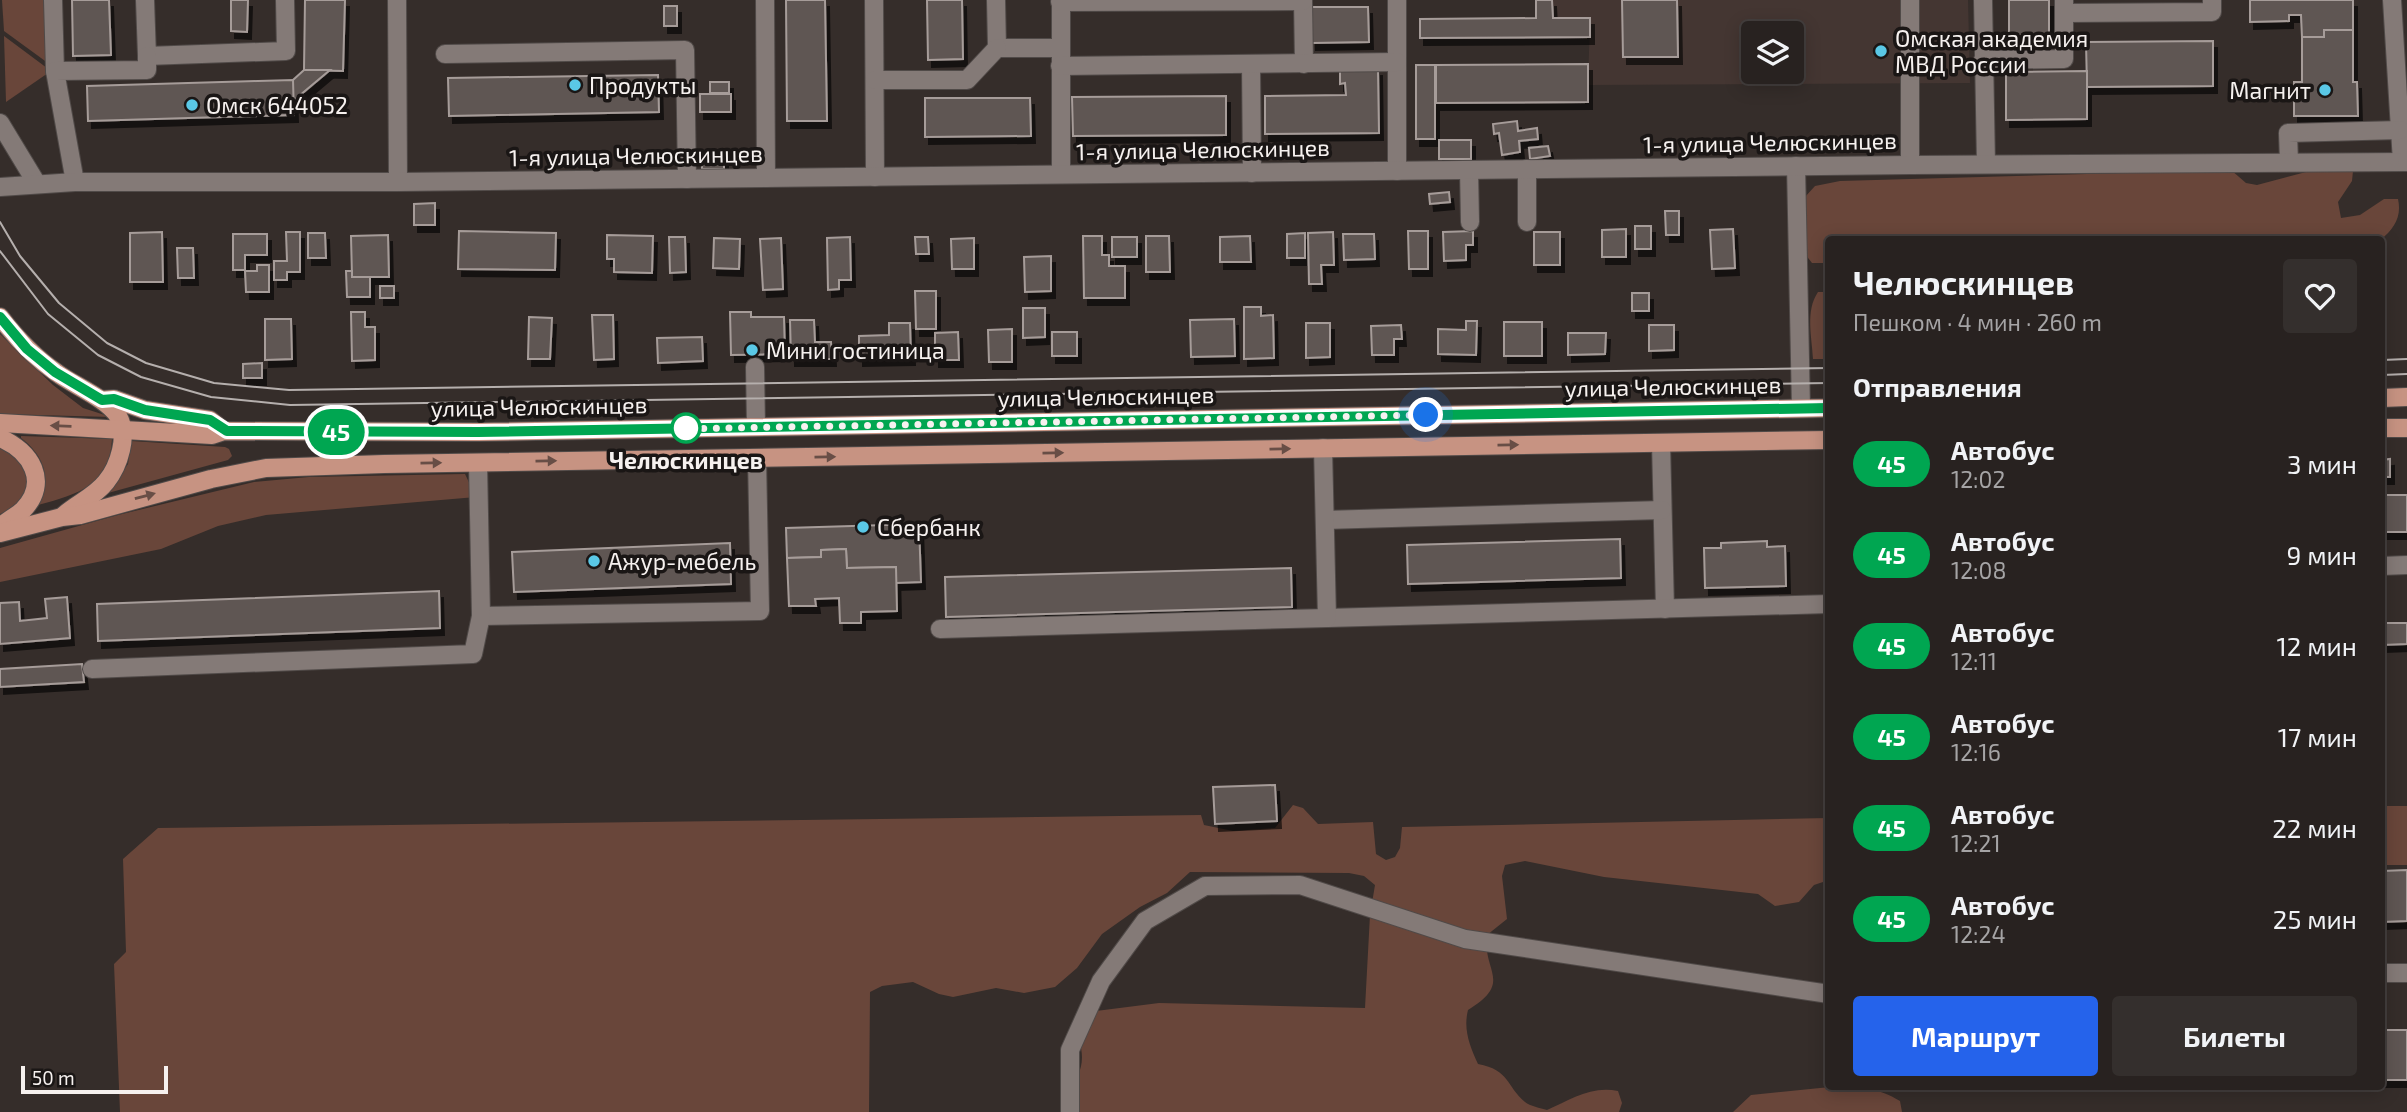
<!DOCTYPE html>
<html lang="ru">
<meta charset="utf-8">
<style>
:root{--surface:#282220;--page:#342f2d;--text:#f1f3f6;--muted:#a5a4a5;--line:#443f3e;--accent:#2563eb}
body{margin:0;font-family:"Exo 2",sans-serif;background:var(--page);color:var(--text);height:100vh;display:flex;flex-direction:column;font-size:26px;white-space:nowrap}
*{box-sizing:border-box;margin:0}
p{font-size:23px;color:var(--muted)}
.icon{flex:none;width:38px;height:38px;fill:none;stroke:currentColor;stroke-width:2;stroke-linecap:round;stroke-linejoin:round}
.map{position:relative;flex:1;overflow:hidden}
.details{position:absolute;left:1825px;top:236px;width:560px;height:854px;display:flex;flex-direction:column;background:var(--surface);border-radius:7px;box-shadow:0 4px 18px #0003,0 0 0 2px var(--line)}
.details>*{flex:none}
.badge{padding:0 14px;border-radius:23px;font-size:24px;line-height:46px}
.buttons{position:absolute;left:1741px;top:21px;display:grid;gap:14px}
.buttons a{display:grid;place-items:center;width:63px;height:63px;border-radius:7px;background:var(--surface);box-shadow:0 4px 18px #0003,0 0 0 2px var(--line);font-size:35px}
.scale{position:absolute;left:21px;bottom:18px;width:147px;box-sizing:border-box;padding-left:7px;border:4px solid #f6f1ef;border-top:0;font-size:19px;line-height:24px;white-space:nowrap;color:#f6f1ef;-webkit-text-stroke:5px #1a1615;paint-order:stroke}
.you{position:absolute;width:35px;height:35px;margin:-18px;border:5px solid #fff;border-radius:50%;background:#1a73e8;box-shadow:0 0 0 10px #1a73e833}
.map>.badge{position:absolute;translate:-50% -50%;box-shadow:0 0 0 4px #fff}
h2{padding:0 28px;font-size:26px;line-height:63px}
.round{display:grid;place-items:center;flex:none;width:74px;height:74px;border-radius:7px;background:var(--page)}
.headline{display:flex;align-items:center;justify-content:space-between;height:119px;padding:0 28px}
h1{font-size:33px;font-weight:700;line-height:52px}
.primary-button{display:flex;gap:14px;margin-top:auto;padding:14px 28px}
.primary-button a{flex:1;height:80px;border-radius:7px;background:var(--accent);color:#fff;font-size:28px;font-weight:700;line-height:80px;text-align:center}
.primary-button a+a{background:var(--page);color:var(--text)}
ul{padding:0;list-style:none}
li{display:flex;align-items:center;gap:21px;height:91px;padding:0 28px}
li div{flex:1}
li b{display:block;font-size:26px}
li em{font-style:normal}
li .badge{min-width:77px;font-weight:700;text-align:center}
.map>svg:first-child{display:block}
.built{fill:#443632;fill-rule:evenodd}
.green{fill:#69463a}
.building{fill:#5f5653;stroke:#a69c99;stroke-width:2;filter:url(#shadow)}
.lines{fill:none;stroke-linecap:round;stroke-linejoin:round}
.minor-casing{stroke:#504a48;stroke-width:20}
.major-casing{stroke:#504a48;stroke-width:20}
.minor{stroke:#847a77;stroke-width:18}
.major{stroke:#c79382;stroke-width:18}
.tram{stroke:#b5afad;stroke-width:2}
.oneway{fill:#684e46}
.line-casing{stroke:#fff;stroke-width:16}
.line{stroke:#00a651;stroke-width:10}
.walk{stroke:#f6f1ef;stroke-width:7;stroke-dasharray:0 12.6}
.poi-dot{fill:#5ac8e6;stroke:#1a1615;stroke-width:2.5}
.stop-dot{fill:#fff;stroke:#00a651;stroke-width:3.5}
.labels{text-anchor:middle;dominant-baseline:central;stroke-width:7;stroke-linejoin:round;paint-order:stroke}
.poi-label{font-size:23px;fill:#f6f1ef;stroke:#1a1615;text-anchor:start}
.street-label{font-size:23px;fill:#f6f1ef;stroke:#1a1615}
.stop-label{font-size:23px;font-weight:bold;fill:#f6f1ef;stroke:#1a1615}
</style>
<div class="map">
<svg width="2407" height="1112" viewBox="0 0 2407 1112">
<defs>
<filter id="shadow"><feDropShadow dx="4" dy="7" stdDeviation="0" flood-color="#0009"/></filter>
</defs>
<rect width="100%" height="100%" fill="#352d2a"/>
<path class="built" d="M1552 0H1968L1970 83 1588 85 1590 18H1553ZM1754 33H1792V72H1754Z"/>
<g class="green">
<path d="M2 0H49L52 66 4 31Z"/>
<path d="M4 36 51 71 6 102Z"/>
<path d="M2231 170 2246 183 2257 185 2306 172 2353 171 2352 181 2338 202 2341 218 2360 215 2384 199H2398C2402 217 2394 229 2380 240H1829V263H1812L1805 254V197L1815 186 1840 181Z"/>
<path d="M1818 292H1829V359H1813C1812 337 1805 311 1818 292Z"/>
<path d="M0 334 53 385 83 408 111 417 0 414Z"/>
<path d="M21 436 112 439C110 485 79 494 38 505 39 499 42 494 44 488 49 468 37 450 21 438Z"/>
<path d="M131 441 225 447 229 449 232 456 228 460 108 493 128 464Z"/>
<path d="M0 446C36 458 36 500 0 514Z"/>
<path d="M465 474 476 497 266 515 218 526 161 549 0 582V548L118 515 254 482 309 477Z"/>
<path d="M1293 805 1303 808 1318 824 1373 822 1376 854 1386 860 1395 857 1400 848 1402 827 1829 818V880L1814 885 1799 902 1775 906 1758 894 1604 877 1525 861 1505 865 1502 876 1507 919 1487 935C1482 972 1514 982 1468 1010 1463 1030 1470 1046 1478 1064 1510 1070 1506 1086 1525 1102 1530 1106 1540 1108 1547 1110 1569 1100 1592 1085 1618 1091L1622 1103 1619 1112H1079L1071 1097C1077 1072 1087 1067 1079 1040L1096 1011 1159 1003 1365 1008 1370 915 1375 885 1364 876 1349 873 1190 872 1167 893 1140 907 1102 934 1077 968 1055 987 1024 993 996 988 953 997 939 994 913 982 882 986 870 992 869 1112H120L114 964 126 952 123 859 158 828 1201 815 1204 825 1233 831 1275 828Z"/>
<rect x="2382" y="806" width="25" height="59"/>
<path d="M1830 1087C1858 1087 1875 1086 1900 1101L1902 1112H1733L1751 1095Z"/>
</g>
<g class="building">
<path d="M72 0H109L111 55 73 56Z"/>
<path d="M231 0H248L247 32 231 31Z"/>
<path d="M305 0H345L343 71 304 70Z"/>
<path d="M786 0H825L827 121H787Z"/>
<path d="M927 0H962L963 59 928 60Z"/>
<path d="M1536 0H1552L1553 18H1590V37L1420 38V19L1536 18Z"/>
<path d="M1622 0H1677L1678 57H1623Z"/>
<rect x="2009" y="0" width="40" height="35"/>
<path d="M2250 0H2353V30H2324V37H2302L2301 15H2289V21L2250 22Z"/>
<rect x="664" y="6" width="13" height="20"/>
<path d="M1311 7H1368L1369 42 1312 43Z"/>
<path d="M2324 30H2353V82H2357L2358 116H2294V82H2302V37H2324Z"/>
<path d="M2213 41V86L2087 87 2086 42Z"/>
<path d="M1588 64V102L1436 103V65Z"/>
<rect x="1416" y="65" width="19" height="74"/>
<path d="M1378 69 1379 133 1265 134V96L1346 95 1345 83 1340 84V70Z"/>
<path d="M304 70H330L293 101V80Z"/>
<path d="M2087 71V119L2006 120V72Z"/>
<path d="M658 75 659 112 449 116 448 78Z"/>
<path d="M293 80 294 115 88 121 87 86Z"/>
<rect x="710" y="82" width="19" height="11"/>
<rect x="700" y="94" width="31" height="18"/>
<path d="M1226 96V135L1073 136 1072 97Z"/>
<path d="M925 98H1030L1031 136 925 137Z"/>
<path d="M1517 121 1518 131 1537 128 1538 139 1519 141 1520 152 1502 155 1499 133 1494 134 1493 124Z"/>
<rect x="1439" y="140" width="32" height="19"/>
<path d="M1548 146 1550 156 1530 159 1529 148Z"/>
<path d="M701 151H724V169H702Z"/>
<path d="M1449 192 1450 202 1430 204 1429 194Z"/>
<path d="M435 203V225H414V204Z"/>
<path d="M1665 211H1679V235H1666Z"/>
<rect x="1635" y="226" width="16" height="23"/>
<path d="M1626 229V257H1602V230Z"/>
<path d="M1733 229 1735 268 1712 269 1710 230Z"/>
<path d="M459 231 556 233 555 270 458 269Z"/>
<path d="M1408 231H1428V269H1409Z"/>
<path d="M1473 231V245H1466V260L1444 261 1443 232Z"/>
<path d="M162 232 163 282H130V233Z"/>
<path d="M286 232H300V272H287V280H274V261H287Z"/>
<path d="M1333 232 1334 265H1321L1322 284H1309L1308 233Z"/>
<rect x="1534" y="232" width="26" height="33"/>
<path d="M308 233H325L326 258H308Z"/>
<path d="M1305 233V258H1287V234Z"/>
<path d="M233 234H267V255H245V270H233Z"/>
<path d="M1343 234H1374L1375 259 1344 260Z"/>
<path d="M388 235 389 277H352L351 236Z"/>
<path d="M607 235 653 236 652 273 614 272V259H607Z"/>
<path d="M1083 236H1102V255H1109V266H1125V298H1084Z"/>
<path d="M1146 236H1169L1170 272H1146Z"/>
<path d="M1250 236 1251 262H1220V237Z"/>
<path d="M669 237H685L686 272 670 273Z"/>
<path d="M850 237 851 280H839V289L828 290 827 238Z"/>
<path d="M915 237H928L929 254H916Z"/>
<rect x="1112" y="237" width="25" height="20"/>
<path d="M714 238 740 239 739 269 713 268Z"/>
<path d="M781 238 783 289 763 290 760 239Z"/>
<path d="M974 238V269H952L951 239Z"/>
<path d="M177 248H193L194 278H178Z"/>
<path d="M1051 256V291L1025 292 1024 257Z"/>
<path d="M257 265H269V292H246L245 271H257Z"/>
<path d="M346 271H352V277H370V297H347Z"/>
<rect x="380" y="286" width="14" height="12"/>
<path d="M915 291H936V329H916Z"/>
<rect x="1632" y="293" width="17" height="18"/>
<path d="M1244 307H1261V316L1273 315 1274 358 1244 359Z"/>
<path d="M1023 308H1045V337L1023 338Z"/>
<path d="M351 312H365V327H375V360L352 361Z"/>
<path d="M730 312H751V317H784L785 354 731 355Z"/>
<path d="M592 315H613L614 359 594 360Z"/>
<path d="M529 317 552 318 550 359H528Z"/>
<path d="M265 319H291L292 359 265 360Z"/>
<path d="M1234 319 1235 356 1191 357 1190 320Z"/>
<path d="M790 320H814L815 342H831L832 359H791Z"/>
<path d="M1466 321H1477L1476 355 1438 354V329L1466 330Z"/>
<rect x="1504" y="322" width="38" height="34"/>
<path d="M889 323H910L911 358 859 359V336L889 335Z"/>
<path d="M1306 323H1330V357L1306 358Z"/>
<path d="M1401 325 1402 339H1394V355H1372L1371 326Z"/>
<path d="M1649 325H1674V350L1649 351Z"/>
<path d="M1012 329V362H989L988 330Z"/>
<path d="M958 332 959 360H935V333Z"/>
<rect x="1052" y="332" width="25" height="24"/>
<path d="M1568 333H1606L1605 354 1568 355Z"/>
<path d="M702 337 703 361 658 363 657 338Z"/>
<path d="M262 363V378H243V364Z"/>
<path d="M2390 459V477H2382V460Z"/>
<rect x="2382" y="495" width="25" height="37"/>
<path d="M919 524 921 582 896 583V567L847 568 846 549 821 550V557L787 558 786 528Z"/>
<path d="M1620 539 1621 578 1408 584 1407 545Z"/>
<path d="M1767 541V547L1785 546 1786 586 1705 588 1704 548H1721V543Z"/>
<path d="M730 543 731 584 514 592 512 552Z"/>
<path d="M846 549 847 568 896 567 897 611 861 612V623H840L839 598 815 599 816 606H789L787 558 821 557V550Z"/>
<path d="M1291 568 1292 607 946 617 945 577Z"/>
<path d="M439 591 440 628 98 641 97 604Z"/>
<path d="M67 597 70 638 0 644V603L19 602 20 621 47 618 45 599Z"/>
<path d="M2382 623H2407V644L2382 645Z"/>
<path d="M82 664 84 682 0 687V669Z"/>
<path d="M1275 785 1277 821 1215 824 1213 787Z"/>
<path d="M2407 870V921L2382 922V871Z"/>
<rect x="2382" y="1030" width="25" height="50"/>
</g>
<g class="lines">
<g class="minor-casing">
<g id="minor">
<path d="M53 0 55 71"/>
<path d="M145 0 147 56 286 51 285 0"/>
<path d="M397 0 398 182"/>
<path d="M765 0 766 178"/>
<path d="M874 0 875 177"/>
<path d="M996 0 997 48H1060"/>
<path d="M1061 0V174"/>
<path d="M1303 0 1304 64"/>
<path d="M1397 0V171"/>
<path d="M1983 0 1986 164"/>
<path d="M2392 0 2402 162"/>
<path d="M1060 2 1303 1"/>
<path d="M2064 13 2212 12V0"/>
<path d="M445 54 685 50 687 179"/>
<path d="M1983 60 2064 59V0"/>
<path d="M1251 64 1252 173"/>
<path d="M1060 66 1397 62"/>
<path d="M875 80H967L997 48"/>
<path d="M0 123 37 184"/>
<path d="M2289 162 2288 133 2400 130"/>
<path d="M1910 165V0"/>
<path d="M1796 166 1801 408"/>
<path d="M1527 169V222"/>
<path d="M1469 170 1470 222"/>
<path d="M75 182 55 71 147 70V56"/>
<path d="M0 187 75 182H398L1910 165 2407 162"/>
<path d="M755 367 756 427"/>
<path d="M1661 443 1665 609"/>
<path d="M1325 520 1662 510"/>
<path d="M2382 566 2407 565"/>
<path d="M481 616 760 611 757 458"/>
<path d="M1327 618 1829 604"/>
<path d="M940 629 1327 618 1323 448"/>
<path d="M92 669 473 654 481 616 478 463"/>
<path d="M2382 973H2407"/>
<path d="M1070 1112V1050L1101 981 1145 921 1205 886 1300 885 1465 939 1829 994"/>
</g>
</g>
<g class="major-casing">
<g id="major">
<path d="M0 317C16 338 35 358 57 373 75 386 107 399 118 416 129 435 119 466 106 482 95 496 78 503 64 515"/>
<path d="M2382 398 2407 397"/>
<path d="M102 400 114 399 145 410 210 420 224 431"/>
<path d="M0 423 212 435 224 431 478 432 1829 408"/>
<path d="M2382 428H2407"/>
<path d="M0 438C31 451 50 482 23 510 16 516 7 521 0 527"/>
<path d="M0 533 62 517 80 515 211 479 266 468 384 464 1829 440"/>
</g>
</g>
<use href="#minor" class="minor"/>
<use href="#major" class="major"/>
<g class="tram">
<path d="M0 222 20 256 59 303 107 343 146 363 214 383 289 390 1829 368"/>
<path d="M0 251 48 314 98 355 141 377 211 397 290 405 1829 383"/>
<path d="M2382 360 2407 359"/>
<path d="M2382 375 2407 374"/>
</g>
</g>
<defs><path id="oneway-solid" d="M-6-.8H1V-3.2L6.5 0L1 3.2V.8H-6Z" transform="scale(1.75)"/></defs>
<g class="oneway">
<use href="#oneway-solid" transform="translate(61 426) rotate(-178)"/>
<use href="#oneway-solid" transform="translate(1508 445) rotate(-1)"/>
<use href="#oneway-solid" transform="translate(1280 449) rotate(-1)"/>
<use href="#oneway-solid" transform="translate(1053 453) rotate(-1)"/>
<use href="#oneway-solid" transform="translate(825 457) rotate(-1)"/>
<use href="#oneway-solid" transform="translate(546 461) rotate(-1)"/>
<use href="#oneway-solid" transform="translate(431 463) rotate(-1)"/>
<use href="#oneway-solid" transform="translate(145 496) rotate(-15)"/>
</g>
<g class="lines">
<g class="line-casing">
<path id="line" d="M0 317 27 349 55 372 102 400 114 399 145 410 210 420 227 431 478 432 1829 408"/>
</g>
<use href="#line" class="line"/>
<path class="walk" d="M686 428 676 429 1426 415"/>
</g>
<g class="poi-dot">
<circle cx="1881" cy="51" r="7"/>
<circle cx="575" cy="85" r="7"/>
<circle cx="2325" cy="90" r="7"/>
<circle cx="192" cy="105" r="7"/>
<circle cx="752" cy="350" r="7"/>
<circle cx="863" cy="527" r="7"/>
<circle cx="594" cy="561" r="7"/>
</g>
<circle class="stop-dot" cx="686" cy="428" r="14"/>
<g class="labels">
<g class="poi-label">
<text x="1895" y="38">Омская академия<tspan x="1895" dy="26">МВД России</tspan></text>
<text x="589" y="85">Продукты</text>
<text x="2311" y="90" text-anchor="end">Магнит</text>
<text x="206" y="105">Омск 644052</text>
<text x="766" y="350">Мини гостиница</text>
<text x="877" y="527">Сбербанк</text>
<text x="608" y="561">Ажур-мебель</text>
</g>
<g class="street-label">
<text transform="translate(1770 142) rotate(-1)">1-я улица Челюскинцев</text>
<text transform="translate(1203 149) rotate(-1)">1-я улица Челюскинцев</text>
<text transform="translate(636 155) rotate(-1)">1-я улица Челюскинцев</text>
<text transform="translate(1673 386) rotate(-1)">улица Челюскинцев</text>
<text transform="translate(1106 396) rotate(-1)">улица Челюскинцев</text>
<text transform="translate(539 406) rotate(-1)">улица Челюскинцев</text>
</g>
<g class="stop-label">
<text x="686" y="460">Челюскинцев</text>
</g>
</g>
</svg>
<div class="buttons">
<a><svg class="icon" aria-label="layers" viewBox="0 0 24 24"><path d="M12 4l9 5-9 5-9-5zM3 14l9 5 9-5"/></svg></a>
</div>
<div class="scale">50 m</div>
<div class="you" style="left:1426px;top:415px"></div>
<b class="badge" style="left:336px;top:432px;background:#00a651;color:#fff">45</b>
<section class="details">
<div class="headline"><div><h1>Челюскинцев</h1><p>Пешком · 4 мин · 260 m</p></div><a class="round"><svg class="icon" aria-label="heart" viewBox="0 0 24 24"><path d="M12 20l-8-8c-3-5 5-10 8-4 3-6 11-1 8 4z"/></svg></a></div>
<h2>Отправления</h2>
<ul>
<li><span class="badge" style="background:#00a651;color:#fff">45</span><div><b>Автобус</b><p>12:02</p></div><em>3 мин</em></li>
<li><span class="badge" style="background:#00a651;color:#fff">45</span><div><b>Автобус</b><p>12:08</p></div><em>9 мин</em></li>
<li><span class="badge" style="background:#00a651;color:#fff">45</span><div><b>Автобус</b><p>12:11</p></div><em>12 мин</em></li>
<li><span class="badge" style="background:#00a651;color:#fff">45</span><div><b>Автобус</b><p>12:16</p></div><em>17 мин</em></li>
<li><span class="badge" style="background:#00a651;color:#fff">45</span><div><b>Автобус</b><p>12:21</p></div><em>22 мин</em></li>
<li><span class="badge" style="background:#00a651;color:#fff">45</span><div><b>Автобус</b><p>12:24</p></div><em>25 мин</em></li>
</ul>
<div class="primary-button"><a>Маршрут</a><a>Билеты</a></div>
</section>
</div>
